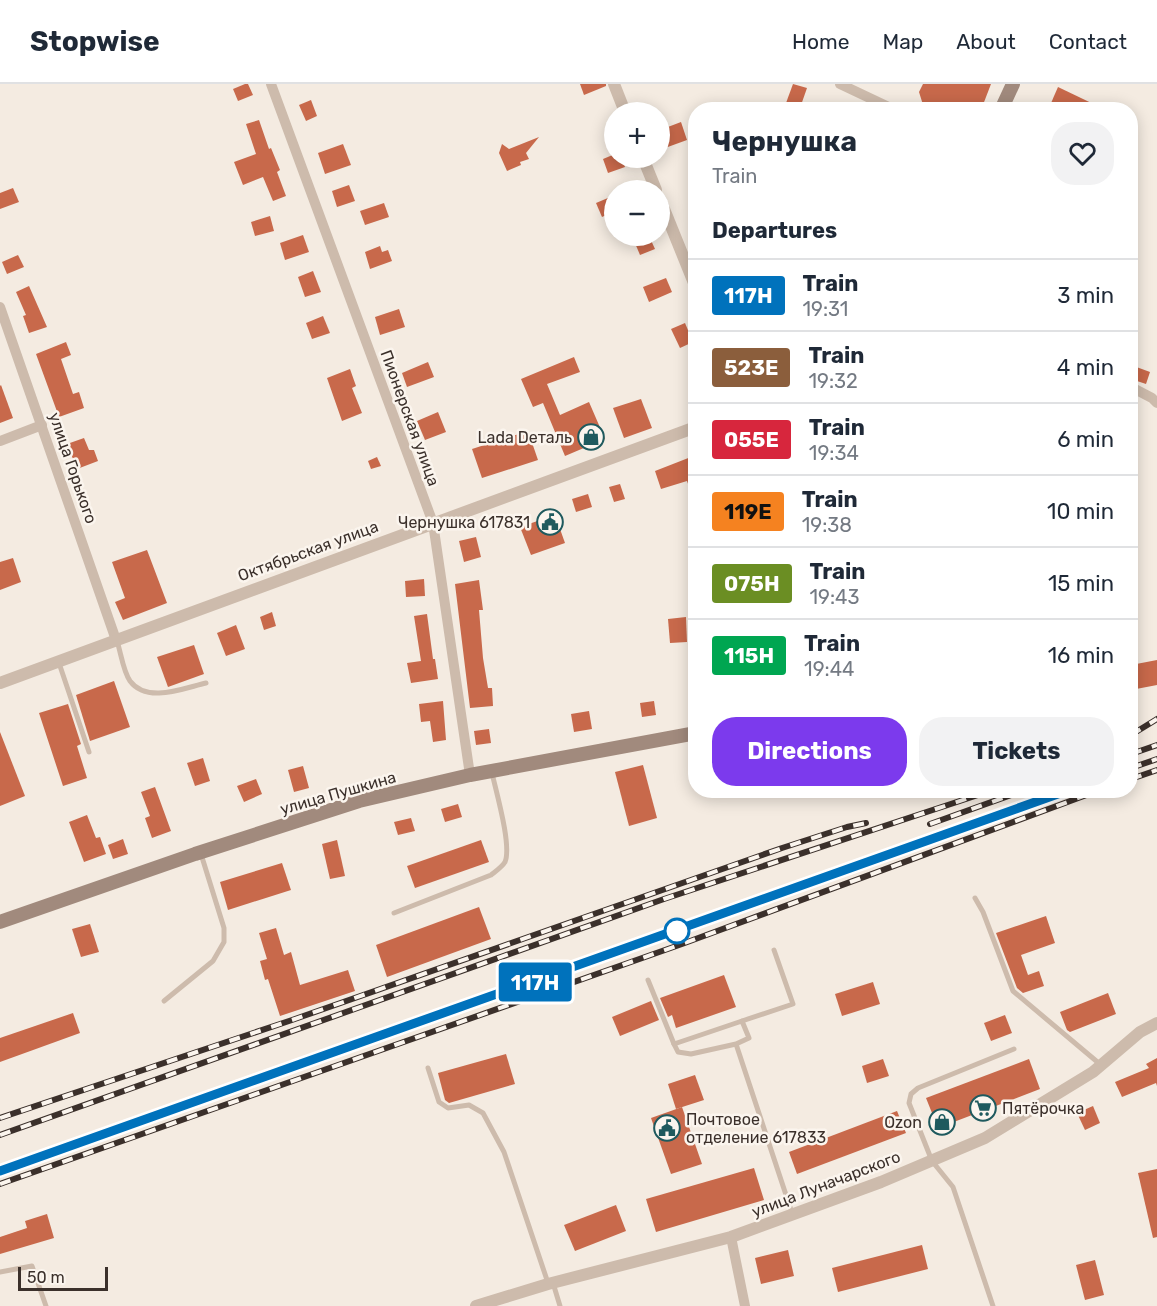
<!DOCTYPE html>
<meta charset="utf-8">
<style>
:root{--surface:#fff;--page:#f2f2f3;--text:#1f2937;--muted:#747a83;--line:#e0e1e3;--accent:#7c3aed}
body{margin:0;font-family:Rubik,sans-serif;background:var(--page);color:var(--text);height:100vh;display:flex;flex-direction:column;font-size:22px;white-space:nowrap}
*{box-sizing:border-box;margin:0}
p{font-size:20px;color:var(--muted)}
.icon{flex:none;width:33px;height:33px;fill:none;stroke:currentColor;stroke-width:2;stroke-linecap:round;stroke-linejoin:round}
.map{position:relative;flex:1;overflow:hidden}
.drawer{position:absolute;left:688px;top:18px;width:450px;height:696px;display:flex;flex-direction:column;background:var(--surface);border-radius:24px;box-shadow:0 3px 15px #0003}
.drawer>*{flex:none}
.badge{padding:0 12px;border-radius:4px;font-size:21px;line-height:39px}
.fabs{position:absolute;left:604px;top:18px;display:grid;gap:12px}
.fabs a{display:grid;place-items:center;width:66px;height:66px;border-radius:50%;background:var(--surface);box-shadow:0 3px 15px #0003;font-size:30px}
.scale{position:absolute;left:18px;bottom:15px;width:90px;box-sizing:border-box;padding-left:6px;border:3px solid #3b302b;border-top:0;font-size:16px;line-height:21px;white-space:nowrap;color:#3b302b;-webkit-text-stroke:4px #fbf5ee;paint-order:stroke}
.map>.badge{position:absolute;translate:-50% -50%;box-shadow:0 0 0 3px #fff}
h2{padding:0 24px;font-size:22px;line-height:54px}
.round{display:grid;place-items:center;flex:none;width:63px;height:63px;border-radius:24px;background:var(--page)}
.overview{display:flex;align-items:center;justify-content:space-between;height:102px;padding:0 24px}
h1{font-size:28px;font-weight:700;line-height:45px}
.primary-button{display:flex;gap:12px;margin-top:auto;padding:12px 24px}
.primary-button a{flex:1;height:69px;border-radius:24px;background:var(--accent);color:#fff;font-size:24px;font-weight:700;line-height:69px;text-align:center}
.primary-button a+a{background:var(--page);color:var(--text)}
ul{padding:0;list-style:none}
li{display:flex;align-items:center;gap:18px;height:72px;padding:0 24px;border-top:2px solid var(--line)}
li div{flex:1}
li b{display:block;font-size:22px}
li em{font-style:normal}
li .badge{min-width:66px;font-weight:700;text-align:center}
header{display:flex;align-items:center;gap:36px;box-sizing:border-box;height:84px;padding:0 30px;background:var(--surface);border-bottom:2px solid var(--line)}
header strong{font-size:28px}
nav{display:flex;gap:33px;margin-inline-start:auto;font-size:21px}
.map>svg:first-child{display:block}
.building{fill:#c8694b}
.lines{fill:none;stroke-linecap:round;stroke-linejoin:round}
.service{stroke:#cdbbac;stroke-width:5}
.minor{stroke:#cdbbac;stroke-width:10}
.tertiary{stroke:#cdbbac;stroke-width:12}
.secondary{stroke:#a18a7d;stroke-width:14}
.rail-casing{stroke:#3b302b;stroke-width:6}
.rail{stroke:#fbf5ee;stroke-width:4;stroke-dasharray:11;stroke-linecap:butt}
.line-casing{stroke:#fff;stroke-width:14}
.line{stroke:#0072bc;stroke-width:9}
.stop-dot{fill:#fff;stroke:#0072bc;stroke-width:3}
.labels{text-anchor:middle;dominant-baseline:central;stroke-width:5;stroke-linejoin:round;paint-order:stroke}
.street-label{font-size:16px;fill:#3b302b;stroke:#fbf5ee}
.poi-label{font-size:16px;fill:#3b302b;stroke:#fbf5ee;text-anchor:end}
</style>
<header>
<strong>Stopwise</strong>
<nav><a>Home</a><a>Map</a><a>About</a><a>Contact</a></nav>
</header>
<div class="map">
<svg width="1157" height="1222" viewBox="0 0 1157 1222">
<rect width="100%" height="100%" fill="#f4ebe1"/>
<g class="building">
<path d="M245 0H248L253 11 238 17 233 5Z"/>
<path d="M580 0H606V2L584 11Z"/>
<path d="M793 0 807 4 800 24 786 19Z"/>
<path d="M923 0H991L981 26H928L924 24 919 8Z"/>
<path d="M1058 3 1106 26H1048Z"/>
<path d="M311 16 317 32 306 37 299 21Z"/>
<path d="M259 36 269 65 271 64 280 86 277 88 286 112 273 117 263 93 243 101 234 78 256 70 246 40Z"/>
<path d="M681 38 687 56 665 64 660 46Z"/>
<path d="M539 53 526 69 529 75 520 78 521 81 507 87 499 69 502 60 509 65Z"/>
<path d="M343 60 351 81 325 90 318 69Z"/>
<path d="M615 70V74H622L625 83 608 89 603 75Z"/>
<path d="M349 101 355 117 337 123 332 107Z"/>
<path d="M13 104 19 118 0 125V109Z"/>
<path d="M615 111V127L602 133 596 119Z"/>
<path d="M384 119 389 133 365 141 360 127Z"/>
<path d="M270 132 274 147 255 152 251 138Z"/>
<path d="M303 151 309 168 285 176 280 159Z"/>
<path d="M632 152H649L655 165 640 171Z"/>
<path d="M380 162 382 168 388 166 392 177 370 185 365 168Z"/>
<path d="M18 171 24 183 7 190 2 178Z"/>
<path d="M313 187 321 208 305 213 298 193Z"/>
<path d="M666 194 672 208 649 218 643 203Z"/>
<path d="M29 202 47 243 29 249 23 232 26 231 16 208Z"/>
<path d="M399 225 405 243 380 251 375 233Z"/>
<path d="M323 232 330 249 312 255 306 239Z"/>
<path d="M685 239 693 258 680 264 671 245Z"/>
<path d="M66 258 71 271 61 275 73 310 79 308 84 324 59 333 36 270Z"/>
<path d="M574 273 580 288 547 300 560 331 589 318 605 355 565 372 543 319 533 323 521 295Z"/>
<path d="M428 278 434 293 407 303 402 289Z"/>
<path d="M1131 281 1150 288 1146 300 1131 295Z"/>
<path d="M350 285 356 302 352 304 362 329 342 337 327 294Z"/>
<path d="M1 301 13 334 0 339V302Z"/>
<path d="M641 315 652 344 624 354 613 324Z"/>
<path d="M438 328 446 348 425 356 417 337Z"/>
<path d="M528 347 538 376 482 394 472 365Z"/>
<path d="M84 354 89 366H94L98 377 77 385 67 360Z"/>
<path d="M696 371V420H695L687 397 661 405 655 387Z"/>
<path d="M377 373 381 382 371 385 368 377Z"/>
<path d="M620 400 625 415 614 418 609 403Z"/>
<path d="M588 410 592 423 576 428 572 415Z"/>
<path d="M555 431 565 459 531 471 520 443Z"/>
<path d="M476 453 481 473 464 478 459 457Z"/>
<path d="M147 466 167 519 123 536 115 518 125 514 112 478Z"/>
<path d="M13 474 21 498 0 506V478Z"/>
<path d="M424 495 425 512 406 513 405 497Z"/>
<path d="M479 496 483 526H479L483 574 488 604H492L493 622 470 624 455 500Z"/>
<path d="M272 528 276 542 264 546 260 533Z"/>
<path d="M427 530 433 575H435L438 595 411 599 407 579 421 577 414 532Z"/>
<path d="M686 533 687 558 670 559 668 535Z"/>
<path d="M236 541 245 565 226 572 217 549Z"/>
<path d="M194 561 204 590 168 603 157 573Z"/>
<path d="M1157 576V601L1131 606V581Z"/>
<path d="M114 597 130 643 90 657 76 611Z"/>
<path d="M443 617 446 656 433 658 430 637 421 638 419 620Z"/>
<path d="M654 617 656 631 642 633 640 619Z"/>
<path d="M68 620 81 660 77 662 87 694 63 702 39 629Z"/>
<path d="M589 627 592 645 574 648 571 630Z"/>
<path d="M489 645 491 659 476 661 474 647Z"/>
<path d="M0 648 25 712 0 722Z"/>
<path d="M203 674 210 697 195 702 187 679Z"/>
<path d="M643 681 657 734 629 742 615 688Z"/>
<path d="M303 682 309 704 294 708 288 686Z"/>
<path d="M256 695 262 710 244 718 237 702Z"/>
<path d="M155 703 171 747 152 754 145 734 150 732 141 708Z"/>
<path d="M458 720 462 733 445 738 441 725Z"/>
<path d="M87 731 96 754 100 753 106 770 84 778 69 738Z"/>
<path d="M411 734 415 747 398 751 394 738Z"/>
<path d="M123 755 128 770 113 775 108 761Z"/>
<path d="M337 756 345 792 330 795 322 760Z"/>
<path d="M481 756 489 778 415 804 407 782Z"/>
<path d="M282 779 291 806 228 826 220 798Z"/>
<path d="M479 823 491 855 387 893 376 861Z"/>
<path d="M1046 832 1055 859 1021 871 1028 891 1039 887 1044 902 1023 909 1017 904 996 849Z"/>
<path d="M90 840 99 868 81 873 72 845Z"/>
<path d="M276 844 284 871 291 868 300 901 348 886 355 907 280 932 268 895 265 896 260 877 267 875 259 849Z"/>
<path d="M724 891 736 923 676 944 672 931 668 933 660 914Z"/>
<path d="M873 898 880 920 842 932 835 910Z"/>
<path d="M1108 909 1116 930 1070 948 1067 946 1060 928Z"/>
<path d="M651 917 659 936 620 952 612 933Z"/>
<path d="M73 929 80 949 0 978V954Z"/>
<path d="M1005 931 1012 949 991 957 984 939Z"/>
<path d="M506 970 515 1000 449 1019 445 1016 438 989Z"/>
<path d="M1157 974V1002L1156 999 1122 1013 1115 998 1149 984 1146 980Z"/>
<path d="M883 975 889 992 867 999 862 982Z"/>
<path d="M1029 975 1040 1005 938 1044 926 1014Z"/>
<path d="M695 991 704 1016 676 1025 668 1000Z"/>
<path d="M1093 1022 1100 1039 1085 1046 1077 1029Z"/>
<path d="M682 1023 702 1080 671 1090 651 1034Z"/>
<path d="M897 1027 906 1049 797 1090 789 1068Z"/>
<path d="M754 1084 764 1116 656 1148 646 1115Z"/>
<path d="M1157 1085V1153L1153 1154 1138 1089Z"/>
<path d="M616 1121 626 1147 575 1167 564 1141Z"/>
<path d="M47 1130 54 1154 0 1170V1153L27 1144 25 1137Z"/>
<path d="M922 1161 928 1185 838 1208 832 1184Z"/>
<path d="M788 1166 794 1192 761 1200 755 1174Z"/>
<path d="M1095 1176 1104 1211 1085 1216 1076 1181Z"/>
</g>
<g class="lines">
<g class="service">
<path d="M117 557C121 569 123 587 130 597 147 620 184 604 206 599"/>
<path d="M59 579 89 668"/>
<path d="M975 814 983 828 1013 907 1101 981"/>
<path d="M394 829 491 791C496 787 502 783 505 778 512 762 496 707 492 689"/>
<path d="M648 896 674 960"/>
<path d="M164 917 213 877 224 858V844L201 770"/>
<path d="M742 937 793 920 774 866"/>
<path d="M736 960 691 970 678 968 674 960 742 937 749 954 736 960 792 1129"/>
<path d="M428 984 439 1018 448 1024 469 1021 483 1029 504 1068 548 1199"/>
<path d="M0 1188 32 1182 46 1222"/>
<path d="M553 1199 560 1222"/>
<path d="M993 1222 953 1103 932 1077 909 1019 911 1010 918 1004 1014 965"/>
</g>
<g class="minor">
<path d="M271 0 433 439 470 691"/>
<path d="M840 0 895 26"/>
<path d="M0 223 116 556"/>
<path d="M1131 303 1152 314 1157 319"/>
<path d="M0 357 42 341"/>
<path d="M731 1153 745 1222"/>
</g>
<g class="tertiary">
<path d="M614 0 625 28"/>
<path d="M643 74 656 106"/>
<path d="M660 115 696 204"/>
<path d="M0 599 696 343"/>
<path d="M476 1222 548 1200 731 1153 881 1098 985 1054 1093 988 1140 948 1157 939"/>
</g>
<g class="secondary">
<path d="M1001 26 1013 0"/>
<path d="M0 838 195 770 359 717 470 691 696 649"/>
</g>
<g class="rail-casing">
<g id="rail">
<path d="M1131 651 1157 635"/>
<path d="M1131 670 1157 661"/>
<path d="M1131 684 1157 675"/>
<path d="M1131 695 1157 686"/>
<path d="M930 740 1025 706"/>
<path d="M0 1034 292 936 782 764 847 743 866 739"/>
<path d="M0 1051 664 815 993 706"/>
<path d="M0 1087 1069 706"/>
<path d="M0 1100 682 860 1100 706"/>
</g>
</g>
<use href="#rail" class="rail"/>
</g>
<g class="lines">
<g class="line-casing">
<path id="line" d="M0 1087 1069 706"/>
</g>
<use href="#line" class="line"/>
</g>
<defs>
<g id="shop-ring" transform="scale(1.35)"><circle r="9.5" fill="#fbf5ee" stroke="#1f5a5e" stroke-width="1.5"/><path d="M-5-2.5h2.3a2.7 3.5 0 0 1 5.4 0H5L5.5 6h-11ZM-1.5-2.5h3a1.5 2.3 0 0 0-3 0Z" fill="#1f5a5e"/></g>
<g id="civic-ring" transform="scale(1.35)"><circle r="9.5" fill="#fbf5ee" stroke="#1f5a5e" stroke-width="1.5"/><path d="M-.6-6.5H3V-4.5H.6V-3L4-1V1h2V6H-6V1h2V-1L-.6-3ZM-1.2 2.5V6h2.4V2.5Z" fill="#1f5a5e"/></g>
<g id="supermarket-ring" transform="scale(1.35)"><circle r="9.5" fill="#fbf5ee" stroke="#1f5a5e" stroke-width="1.5"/><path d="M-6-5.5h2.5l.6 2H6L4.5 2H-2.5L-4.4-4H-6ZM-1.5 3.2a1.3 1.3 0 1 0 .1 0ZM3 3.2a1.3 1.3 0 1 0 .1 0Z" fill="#1f5a5e"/></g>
</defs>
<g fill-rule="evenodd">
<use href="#shop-ring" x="591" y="353"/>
<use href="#civic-ring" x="550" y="438"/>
<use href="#supermarket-ring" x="983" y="1024"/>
<use href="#shop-ring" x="942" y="1038"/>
<use href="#civic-ring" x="667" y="1044"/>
</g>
<circle class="stop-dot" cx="677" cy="847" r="12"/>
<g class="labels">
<g class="street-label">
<text transform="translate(410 334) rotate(70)">Пионерская улица</text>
<text transform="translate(73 384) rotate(71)">улица Горького</text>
<text transform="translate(308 467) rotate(-20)">Октябрьская улица</text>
<text transform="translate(338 709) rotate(-16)">улица Пушкина</text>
<text transform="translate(826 1100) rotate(-21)">улица Луначарского</text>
</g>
<g class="poi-label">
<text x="572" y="353">Lada Dеталь</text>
<text x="530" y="438">Чернушка 617831</text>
<text x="1002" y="1024" text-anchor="start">Пятёрочка</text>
<text x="686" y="1035" text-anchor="start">Почтовое<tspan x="686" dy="18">отделение 617833</tspan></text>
<text x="922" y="1038">Ozon</text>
</g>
</g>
</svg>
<div class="fabs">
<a>+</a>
<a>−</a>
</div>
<div class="scale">50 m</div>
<b class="badge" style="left:535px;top:898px;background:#0072bc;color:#fff">117Н</b>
<section class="drawer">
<div class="overview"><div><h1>Чернушка</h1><p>Train</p></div><a class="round"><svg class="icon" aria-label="heart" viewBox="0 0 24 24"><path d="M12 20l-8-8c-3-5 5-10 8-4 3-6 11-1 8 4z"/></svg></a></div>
<h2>Departures</h2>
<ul>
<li><span class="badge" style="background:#0072bc;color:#fff">117Н</span><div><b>Train</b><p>19:31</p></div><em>3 min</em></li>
<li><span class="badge" style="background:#8b5e3c;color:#fff">523Е</span><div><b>Train</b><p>19:32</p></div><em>4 min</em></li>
<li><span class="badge" style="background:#d7263d;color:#fff">055Е</span><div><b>Train</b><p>19:34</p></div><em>6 min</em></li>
<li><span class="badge" style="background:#f58220;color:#111">119Е</span><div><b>Train</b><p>19:38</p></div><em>10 min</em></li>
<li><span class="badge" style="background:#6b8e23;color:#fff">075Н</span><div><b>Train</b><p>19:43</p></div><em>15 min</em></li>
<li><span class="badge" style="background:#00a651;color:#fff">115Н</span><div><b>Train</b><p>19:44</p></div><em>16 min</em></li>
</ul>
<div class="primary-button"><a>Directions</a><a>Tickets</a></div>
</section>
</div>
